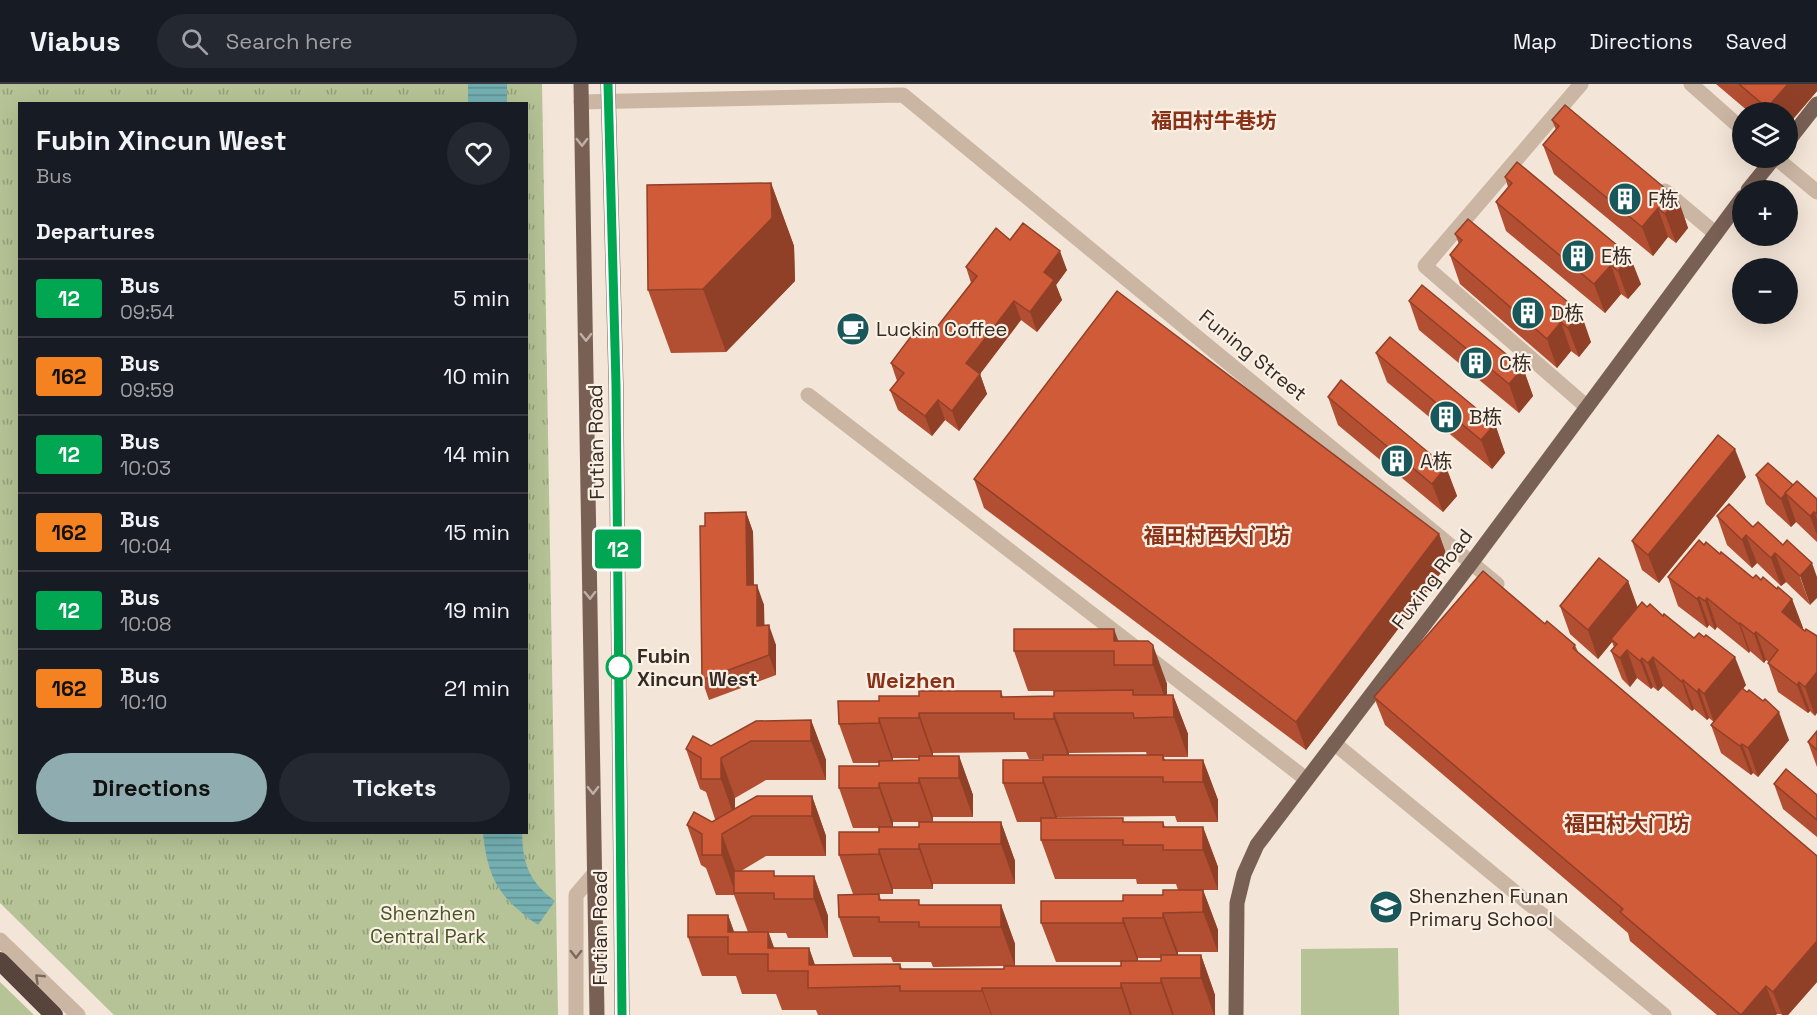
<!DOCTYPE html>
<meta charset="utf-8">
<style>
:root{--surface:#171b24;--page:#242831;--text:#f1f3f6;--muted:#9ea1a6;--line:#363941;--accent:#8fadb0}
body{margin:0;font-family:"Space Grotesk","Noto Sans SC",sans-serif;background:var(--page);color:var(--text);height:100vh;display:flex;flex-direction:column;font-size:22px;white-space:nowrap}
*{box-sizing:border-box;margin:0}
p{font-size:20px;color:var(--muted)}
.icon{flex:none;width:33px;height:33px;fill:none;stroke:currentColor;stroke-width:2;stroke-linecap:round;stroke-linejoin:round}
.map{position:relative;flex:1;overflow:hidden}
.panel{position:absolute;left:18px;top:18px;width:510px;height:732px;display:flex;flex-direction:column;background:var(--surface);border-radius:0px;box-shadow:0 6px 24px #0002}
.panel>*{flex:none}
.badge{padding:0 12px;border-radius:4px;font-size:21px;line-height:39px}
.tools{position:absolute;left:1732px;top:18px;display:grid;gap:12px}
.tools a{display:grid;place-items:center;width:66px;height:66px;border-radius:50%;background:var(--surface);box-shadow:0 6px 24px #0002;font-size:30px}
.map>.badge{position:absolute;translate:-50% -50%;box-shadow:0 0 0 3px #fff}
h2{padding:0 18px;font-size:22px;line-height:54px}
.round{display:grid;place-items:center;flex:none;width:63px;height:63px;border-radius:32px;background:var(--page)}
.headline{display:flex;align-items:center;justify-content:space-between;height:102px;padding:0 18px}
h1{font-size:28px;font-weight:700;line-height:45px}
.button{display:flex;gap:12px;margin-top:auto;padding:12px 18px}
.button a{flex:1;height:69px;border-radius:36px;background:var(--accent);color:#111;font-size:24px;font-weight:700;line-height:69px;text-align:center}
.button a+a{background:var(--page);color:var(--text)}
ul{padding:0;list-style:none}
li{display:flex;align-items:center;gap:18px;height:78px;padding:0 18px;border-top:2px solid var(--line)}
li div{flex:1}
li b{display:block;font-size:22px}
li em{font-style:normal}
li .badge{min-width:66px;font-weight:700;text-align:center}
header{display:flex;align-items:center;gap:36px;box-sizing:border-box;height:84px;padding:0 30px;background:var(--surface);border-bottom:2px solid var(--line)}
header strong{font-size:28px}
nav{display:flex;gap:33px;margin-inline-start:auto;font-size:21px}
.search{width:420px;height:54px;background:var(--page);display:flex;align-items:center;gap:15px;box-sizing:border-box;padding:0 21px;border-radius:33px;color:var(--muted);font-size:22px}
.map>svg:first-child{display:block}
.grass{fill:url(#grass-tufts);fill-rule:evenodd}
.garden{fill:#b5c396}
.water{fill:url(#water-rules)}
.lines{fill:none;stroke-linecap:round;stroke-linejoin:round}
.minor{stroke:#cbb5a3;stroke-width:15}
.major{stroke:#796055;stroke-width:15}
.highway{stroke:#57443c;stroke-width:18}
.wall{fill:#b24e31;fill-rule:evenodd}
.shaded-wall{fill:#914028}
.building{fill:#cf5b39;stroke:#914028;stroke-width:1.5}
.oneway{stroke:#c0afa4}
.oneway2{stroke:#79695e}
.line-casing{stroke:#fff;stroke-width:14}
.line{stroke:#00a651;stroke-width:9}
.stop-dot{fill:#fff;stroke:#00a651;stroke-width:3}
.labels{text-anchor:middle;dominant-baseline:central;stroke-width:4.5;stroke-linejoin:round;paint-order:stroke}
.poi-label{font-size:20px;fill:#362a25;stroke:#faf0e4;text-anchor:start}
.street-label{font-size:20px;fill:#362a25;stroke:#faf0e4}
.stop-label{font-size:20px;font-weight:bold;fill:#362a25;stroke:#faf0e4;text-anchor:start}
.park-label{font-size:20px;fill:#465627;stroke:#faf0e4}
.neighbourhood-label{font-size:21px;font-weight:bold;fill:#8a3219;stroke:#faf0e4}
.quarter-label{font-size:22px;font-weight:bold;fill:#8a3219;stroke:#faf0e4}
</style>
<header>
<strong>Viabus</strong>
<div class="search"><svg class="icon" aria-label="search" viewBox="0 0 24 24"><circle cx="10" cy="10" r="6"/><path d="M15 15l6 6"/></svg>Search here</div>
<nav><a>Map</a><a>Directions</a><a>Saved</a></nav>
</header>
<div class="map">
<svg width="1817" height="931" viewBox="0 0 1817 931">
<defs>
<pattern id="grass-tufts" width="24" height="20" patternUnits="userSpaceOnUse" patternTransform="scale(1.5)"><rect width="24" height="20" fill="#b5c396"/><path d="M3 7l-1-3M5 7V3M7 7l1-3M15 17l-1-3M17 17v-4M19 17l1-3" fill="none" stroke="#949f7a"/></pattern>
<pattern id="water-rules" width="6" height="5" patternUnits="userSpaceOnUse" patternTransform="scale(1.5)"><rect width="6" height="5" fill="#74b0b2"/><path d="M0 2.5h6" fill="none" stroke="#608f91"/></pattern>
</defs>
<rect width="100%" height="100%" fill="#f3e5d7"/>
<path class="grass" d="M0 0H542L558 931H114L0 819ZM20 20H526V748H20Z"/>
<g class="garden">
<path d="M1398 864 1399 931H1301V865Z"/>
<path d="M0 898 34 931H0Z"/>
</g>
<g class="water">
<rect x="468" y="0" width="39" height="19"/>
<path d="M483 749H522C523 781 529 797 555 817L538 841C499 813 488 796 483 749Z"/>
</g>
<g class="lines">
<g class="minor">
<path d="M1581 0 1425 182 1587 323"/>
<path d="M1691 0 1743 46"/>
<path d="M581 18 903 11 1497 500"/>
<path d="M1776 74 1817 108"/>
<path d="M1665 107 1716 150"/>
<path d="M808 311 1306 695"/>
<path d="M1334 659 1664 931"/>
<path d="M0 856 78 931"/>
<path d="M576 931V811L594 790"/>
</g>
<g class="major">
<path d="M581 0 597 931"/>
<path d="M608 0 616 301 622 931"/>
<path d="M1788 57 1817 20"/>
<path d="M1748 106 1774 74"/>
<path d="M1236 931 1237 819 1244 790 1257 761 1472 478 1743 113"/>
</g>
<path class="highway" d="M0 877 54 931"/>
</g>
<g class="wall">
<path d="M1716 0H1817V7L1788 41V28H1749Z"/>
<path d="M1552 36 1678 115 1688 144 1676 159 1668 153 1653 172 1554 90 1543 61 1556 46Z"/>
<path d="M1505 93 1641 200 1628 215 1621 210 1605 229 1506 147 1496 118 1508 103Z"/>
<path d="M771 99 794 162 795 197 726 268 671 269 648 206Z"/>
<path d="M1455 150 1591 258 1579 273 1571 267 1557 284 1460 200 1450 171 1459 160Z"/>
<path d="M1010 156 1067 186 1056 201 1062 216 1037 248 1021 236 980 290 987 310 959 347 945 336 932 352 898 326 890 306 897 297 891 279 930 252 971 199 966 183Z"/>
<path d="M1409 217 1523 284 1533 312 1519 329 1419 246Z"/>
<path d="M1376 269 1495 340 1505 369 1492 385 1387 298Z"/>
<path d="M1328 313 1446 383 1457 412 1443 428 1338 341Z"/>
<path d="M1756 391 1793 402 1817 415V458L1796 438 1791 443 1766 420Z"/>
<path d="M1746 393 1659 499 1642 486 1632 457Z"/>
<path d="M974 395 1439 450 1449 478 1306 666 984 424Z"/>
<path d="M746 428 753 448 754 501 764 521V541L776 561V591L709 616 702 596 705 442Z"/>
<path d="M1717 432 1753 443 1783 461 1787 456 1810 521 1786 498 1781 502 1757 479 1752 484 1727 461Z"/>
<path d="M1704 461 1720 470 1753 494 1761 496 1792 515 1803 544 1802 545 1815 632 1810 627 1808 629 1778 608 1768 579 1769 578 1766 576 1764 579 1750 567 1749 569 1717 543 1715 546 1709 541 1707 544 1678 522 1668 493Z"/>
<path d="M1628 497 1638 524 1746 601 1743 605 1789 656 1758 693 1753 689 1751 691 1721 669 1711 641 1714 638 1709 634 1707 636 1694 625 1692 627 1663 602 1658 607 1653 603 1651 605 1637 594 1630 603 1622 595 1611 567 1614 563 1612 558 1598 575 1570 550 1560 522Z"/>
<path d="M1545 540 1575 561 1578 568 1817 898 1788 931 1777 930 1776 931H1717L1630 857 1628 849 1385 641 1374 613Z"/>
<path d="M1118 557H1148L1167 600V611H1173L1188 650V673H1164L1165 676H1203L1218 716V738H1177L1175 732 1057 733V734L1125 738H1163L1165 743H1203L1218 783V806H1178L1176 800H1137L1136 795H1055L1041 756V738H1017L1003 699 1043 676V675H1029L1026 668 933 669V672H959L973 711V733H933V738H1001L1015 777V800H933V805H893V810H853L839 771 879 748V744H853L839 704 879 682V679H853L839 640 879 617 919 612 1001 607 1003 613 1054 612 1070 607H1028L1014 567ZM1146 668 1147 671H1069V669ZM893 674H919V676H893ZM893 738H919V743H893Z"/>
<path d="M811 636 826 676V696H766L735 714V725L812 712 826 752V772H766L741 787 776 792H814L828 832V854H788L786 849H769L774 864H809L815 881 900 880 902 885H1004V882L933 883 931 878H893L891 873H853L839 833 879 810 881 816 920 821H1001L1015 860V882H1121V878H1056L1041 839 1123 817 1203 806 1218 846V868H1178V871H1201L1215 911V931H818L816 926H782L776 910H742L736 892H702L688 853 728 831 734 848H748L734 811H716L706 784 701 781 687 741 712 738 717 735H715L706 708 700 705 686 665 711 662ZM1138 874H1161V877H1138Z"/>
<path d="M1817 647V683L1808 658Z"/>
<path d="M1774 700 1817 711V753L1783 725Z"/>
</g>
<g class="shaded-wall">
<path d="M1788 0H1817V7L1788 41V28H1769L1767 24Z"/>
<path d="M771 99 794 162 795 197 726 268 703 205Z"/>
<path d="M1678 115 1688 144 1676 159 1665 130Z"/>
<path d="M1658 124 1668 153 1653 172 1642 143Z"/>
<path d="M1060 167 1067 186 1056 201 1062 216 1037 248 1030 228 1044 188Z"/>
<path d="M1630 172 1641 200 1628 215 1618 187Z"/>
<path d="M1611 181 1621 210 1605 229 1594 200Z"/>
<path d="M1014 217 1021 236 973 299 966 279Z"/>
<path d="M1581 229 1591 258 1579 273 1568 244Z"/>
<path d="M1561 238 1571 267 1557 284 1547 255Z"/>
<path d="M1523 284 1533 312 1519 329 1509 300Z"/>
<path d="M980 290 987 310 959 347 952 327Z"/>
<path d="M938 316 945 336 932 352 925 332Z"/>
<path d="M1495 340 1505 369 1492 385 1481 356Z"/>
<path d="M1735 365 1746 393 1659 499 1648 471Z"/>
<path d="M1446 383 1457 412 1443 428 1432 400Z"/>
<path d="M1786 409 1796 438 1791 443 1781 415Z"/>
<path d="M746 428 753 448 754 521 747 501Z"/>
<path d="M1814 428 1817 435V451L1810 432Z"/>
<path d="M1439 450 1449 478 1306 666 1296 638Z"/>
<path d="M1746 451 1757 479 1752 484 1742 456Z"/>
<path d="M1775 469 1786 498 1781 502 1771 474Z"/>
<path d="M1812 479 1817 493V514L1810 521 1800 492Z"/>
<path d="M1628 497 1638 526 1611 555 1612 558 1598 575 1588 546Z"/>
<path d="M757 501 764 521 765 561 757 542Z"/>
<path d="M1699 513 1709 541 1707 544 1697 515Z"/>
<path d="M1707 514 1717 543 1715 546 1705 517Z"/>
<path d="M1792 515 1803 544 1792 557 1782 528Z"/>
<path d="M1740 539 1750 567 1749 569 1739 540Z"/>
<path d="M769 541 776 561V591L769 571Z"/>
<path d="M1114 545 1127 581 1114 557Z"/>
<path d="M1756 548 1766 576 1764 579 1754 550Z"/>
<path d="M1153 561 1167 600V620L1153 581Z"/>
<path d="M1627 566 1637 594 1630 603 1620 574Z"/>
<path d="M1653 573 1663 602 1658 607 1648 579Z"/>
<path d="M1735 573 1746 601 1714 638 1704 610Z"/>
<path d="M1642 574 1653 603 1651 605 1640 577Z"/>
<path d="M1817 588V629L1815 632 1805 603Z"/>
<path d="M1683 596 1694 625 1692 627 1682 598Z"/>
<path d="M1799 598 1810 627 1808 629 1797 601Z"/>
<path d="M1699 605 1709 634 1707 636 1697 608Z"/>
<path d="M1173 611 1188 650V673L1174 633Z"/>
<path d="M1779 628 1789 656 1758 693 1748 664Z"/>
<path d="M919 629 933 669V674L919 634Z"/>
<path d="M1054 629 1069 669V674L1054 635Z"/>
<path d="M879 634 893 674V679L879 639Z"/>
<path d="M811 636 826 676V696L811 657Z"/>
<path d="M1742 660 1753 689 1751 691 1740 662Z"/>
<path d="M959 672 973 711V733L959 694Z"/>
<path d="M721 674 735 714V735L721 695Z"/>
<path d="M1203 676 1218 716V738L1203 698Z"/>
<path d="M1043 693 1057 733V738L1043 699Z"/>
<path d="M919 694 933 733V738L919 699Z"/>
<path d="M879 699 893 738V744L879 704Z"/>
<path d="M812 712 826 752V772L812 732Z"/>
<path d="M1001 738 1015 777V800L1001 760Z"/>
<path d="M1203 743 1218 783V806L1203 766Z"/>
<path d="M722 750 736 789V811L722 771Z"/>
<path d="M919 760 933 800V805L919 765Z"/>
<path d="M879 765 893 805V810L879 770Z"/>
<path d="M814 792 828 832V854L814 815Z"/>
<path d="M1203 806 1218 846V868L1203 828Z"/>
<path d="M1001 821 1015 860V882L1001 843Z"/>
<path d="M1163 829 1178 868V874L1163 834Z"/>
<path d="M728 831 742 870 728 848Z"/>
<path d="M1123 834 1138 874V878L1123 839Z"/>
<path d="M768 848 783 887 768 864Z"/>
<path d="M1817 857V898L1788 931H1782L1773 908Z"/>
<path d="M809 864 823 904 809 881Z"/>
<path d="M1201 871 1215 911V931H1214L1201 894Z"/>
<path d="M1161 894 1174 931H1172L1161 899Z"/>
<path d="M1121 899 1132 931H1130L1121 904Z"/>
<path d="M1766 902 1777 930 1776 931H1741Z"/>
<path d="M982 904 992 931H991L982 907Z"/>
</g>
<g class="building">
<path d="M1739 0H1788L1767 24Z"/>
<path d="M1565 21 1678 115 1665 130 1658 124 1642 143 1543 61 1559 42 1552 36Z"/>
<path d="M1517 78 1630 172 1618 187 1611 181 1594 200 1496 118 1512 99 1505 93Z"/>
<path d="M771 99 772 134 703 205 648 206 647 101Z"/>
<path d="M1468 135 1581 229 1568 244 1561 238 1547 255 1450 171 1462 156 1455 150Z"/>
<path d="M1023 139 1060 167 1044 188 1054 196 1030 228 1014 217 966 279 980 290 952 327 938 316 925 332 890 306 904 289 891 279 918 243 930 252 977 192 966 183 996 144 1010 156Z"/>
<path d="M1422 201 1523 284 1509 300 1409 217Z"/>
<path d="M1117 207 1439 450 1296 638 974 395Z"/>
<path d="M1390 253 1495 340 1481 356 1376 269Z"/>
<path d="M1341 296 1446 383 1432 400 1328 313Z"/>
<path d="M1718 351 1735 365 1648 471 1632 457Z"/>
<path d="M1768 379 1793 401 1781 415 1756 391Z"/>
<path d="M1797 397 1817 415V430L1814 428 1810 432 1785 409Z"/>
<path d="M1729 420 1753 443 1758 438 1783 461 1787 456 1812 479 1800 492 1775 469 1771 474 1746 451 1742 456 1717 432Z"/>
<path d="M746 428 747 501H757V542L769 541V571L702 596 700 442H705V429Z"/>
<path d="M1699 456 1704 461 1706 458 1720 470 1721 468 1753 494 1756 491 1761 496 1763 493 1777 505 1778 503 1792 515 1782 528 1805 547 1806 545 1817 552V588L1805 603 1799 598 1797 601 1768 579 1778 566 1756 548 1754 550 1740 539 1739 540 1707 514 1705 517 1699 513 1697 515 1668 493Z"/>
<path d="M1599 474 1628 497 1588 546 1560 522Z"/>
<path d="M1483 487 1545 540 1547 537 1575 561 1573 564 1817 772V857L1773 908 1766 902 1741 931 1620 828 1623 825 1374 613Z"/>
<path d="M1642 518 1647 523 1650 520 1663 532 1664 530 1694 554 1699 549 1704 553 1706 551 1735 573 1704 610 1699 605 1697 608 1683 596 1682 598 1653 573 1648 579 1642 574 1640 577 1627 566 1620 574 1611 567 1617 560 1611 555Z"/>
<path d="M1014 545H1114V557H1148L1153 561V581H1114V567H1014Z"/>
<path d="M1742 604 1747 608 1749 606 1763 617 1765 615 1779 628 1748 664 1742 660 1740 662 1711 641Z"/>
<path d="M1133 606V611H1173L1174 633 1134 634 1133 629H1054V635H1014V629H919V634H879V639L839 640 838 617H879V612H919V607H1001V613L1054 612V607Z"/>
<path d="M811 636V657H751L721 674V695H701V674L686 665 693 652 711 662 756 637Z"/>
<path d="M1817 647V666L1808 658Z"/>
<path d="M1043 671H1163V676H1203V698H1163V693H1043V699H1003V676H1043Z"/>
<path d="M919 672H959V694H919V699H879V704H839V682H879V677L919 676Z"/>
<path d="M1786 685 1817 711V736L1774 700Z"/>
<path d="M757 712H812V732H752L722 750V771H702V750L687 741 694 728 712 738Z"/>
<path d="M1041 734H1123V738H1163V743H1203V766H1163V761H1123V756H1041Z"/>
<path d="M919 738H1001V760H919V765H879V770L839 771V748H879V743H919Z"/>
<path d="M734 787H774V792H814V815H774V809H734Z"/>
<path d="M1163 806H1203V828L1163 829V834H1123V839H1041V817H1123V811H1163Z"/>
<path d="M879 810V816H919V821H1001V843H919V838H879V833H839L838 811Z"/>
<path d="M688 831H728V848H768V864H809V881L900 880V885H1004V882H1121V877H1161V871H1201V894H1161V899H1121V904H982V907H900V902L808 904V887H768V870H728V853H688Z"/>
</g>
<defs><path id="oneway-chevron" d="M-2-3.5L2.5 0L-2 3.5" fill="none" stroke-width="1.6" stroke-linecap="round" stroke-linejoin="round" transform="scale(1.5)"/></defs>
<g class="oneway">
<use href="#oneway-chevron" transform="translate(582 58) rotate(89)"/>
<use href="#oneway-chevron" transform="translate(586 253) rotate(89)"/>
<use href="#oneway-chevron" transform="translate(590 511) rotate(89)"/>
<use href="#oneway-chevron" transform="translate(593 706) rotate(89)"/>
</g>
<g class="oneway2">
<use href="#oneway-chevron" transform="translate(576 870) rotate(90)"/>
<use href="#oneway-chevron" transform="translate(39 894) rotate(-136)"/>
</g>
<g class="lines">
<g class="line-casing">
<path id="line" d="M608 0 616 301 622 931"/>
</g>
<use href="#line" class="line"/>
</g>
<defs>
<g id="building-disc" transform="scale(1.725)"><circle r="9.5" fill="#18575a" stroke="#faf0e4"/><path d="M-4-6H4V6H1V3H-1V6H-4ZM-2.5-4.3h1.7v1.8h-1.7ZM.8-4.3h1.7v1.8H.8ZM-2.5-1h1.7V.8h-1.7ZM.8-1h1.7V.8H.8Z" fill="#fff"/></g>
<g id="cafe-disc" transform="scale(1.725)"><circle r="9.5" fill="#18575a" stroke="#faf0e4"/><path d="M-5.5-4.5H6V0H3Q3 3.5 0 3.5H-2.5Q-5.5 3.5-5.5 0ZM3-3.2v2h1.7v-2ZM-6 4.5H4V6H-6Z" fill="#fff"/></g>
<g id="school-disc" transform="scale(1.725)"><circle r="9.5" fill="#18575a" stroke="#faf0e4"/><path d="M0-5L7-2L0 1L-7-2ZM-4 1L0 2.5L4 1V4Q0 6-4 4Z" fill="#fff"/></g>
</defs>
<g fill-rule="evenodd">
<use href="#building-disc" x="1625" y="115"/>
<use href="#building-disc" x="1578" y="172"/>
<use href="#building-disc" x="1528" y="229"/>
<use href="#cafe-disc" x="853" y="245"/>
<use href="#building-disc" x="1476" y="279"/>
<use href="#building-disc" x="1446" y="333"/>
<use href="#building-disc" x="1397" y="377"/>
<use href="#school-disc" x="1386" y="823"/>
</g>
<circle class="stop-dot" cx="619" cy="583" r="12"/>
<g class="labels">
<g class="poi-label">
<text x="1648" y="115">F栋</text>
<text x="1601" y="172">E栋</text>
<text x="1551" y="229">D栋</text>
<text x="876" y="245">Luckin Coffee</text>
<text x="1499" y="279">C栋</text>
<text x="1469" y="333">B栋</text>
<text x="1420" y="377">A栋</text>
<text x="1409" y="812">Shenzhen Funan<tspan x="1409" dy="23">Primary School</tspan></text>
</g>
<g class="street-label">
<text transform="translate(1253 271) rotate(39)">Funing Street</text>
<text transform="translate(596 358) rotate(-91)">Futian Road</text>
<text transform="translate(1432 495) rotate(-53)">Fuxing Road</text>
<text transform="translate(600 844) rotate(-90)">Futian Road</text>
</g>
<g class="stop-label">
<text x="637" y="572">Fubin<tspan x="637" dy="23">Xincun West</tspan></text>
</g>
<g class="park-label">
<text x="428" y="829">Shenzhen<tspan x="428" dy="23">Central Park</tspan></text>
</g>
<g class="neighbourhood-label">
<text x="1214" y="36">福田村牛巷坊</text>
<text x="1217" y="451">福田村西大门坊</text>
<text x="1627" y="739">福田村大门坊</text>
</g>
<g class="quarter-label">
<text x="911" y="596">Weizhen</text>
</g>
</g>
</svg>
<div class="tools">
<a><svg class="icon" aria-label="layers" viewBox="0 0 24 24"><path d="M12 4l9 5-9 5-9-5zM3 14l9 5 9-5"/></svg></a>
<a>+</a>
<a>−</a>
</div>
<b class="badge" style="left:618px;top:465px;background:#00a651;color:#fff">12</b>
<section class="panel">
<div class="headline"><div><h1>Fubin Xincun West</h1><p>Bus</p></div><a class="round"><svg class="icon" aria-label="heart" viewBox="0 0 24 24"><path d="M12 20l-8-8c-3-5 5-10 8-4 3-6 11-1 8 4z"/></svg></a></div>
<h2>Departures</h2>
<ul>
<li><span class="badge" style="background:#00a651;color:#fff">12</span><div><b>Bus</b><p>09:54</p></div><em>5 min</em></li>
<li><span class="badge" style="background:#f58220;color:#111">162</span><div><b>Bus</b><p>09:59</p></div><em>10 min</em></li>
<li><span class="badge" style="background:#00a651;color:#fff">12</span><div><b>Bus</b><p>10:03</p></div><em>14 min</em></li>
<li><span class="badge" style="background:#f58220;color:#111">162</span><div><b>Bus</b><p>10:04</p></div><em>15 min</em></li>
<li><span class="badge" style="background:#00a651;color:#fff">12</span><div><b>Bus</b><p>10:08</p></div><em>19 min</em></li>
<li><span class="badge" style="background:#f58220;color:#111">162</span><div><b>Bus</b><p>10:10</p></div><em>21 min</em></li>
</ul>
<div class="button"><a>Directions</a><a>Tickets</a></div>
</section>
</div>
